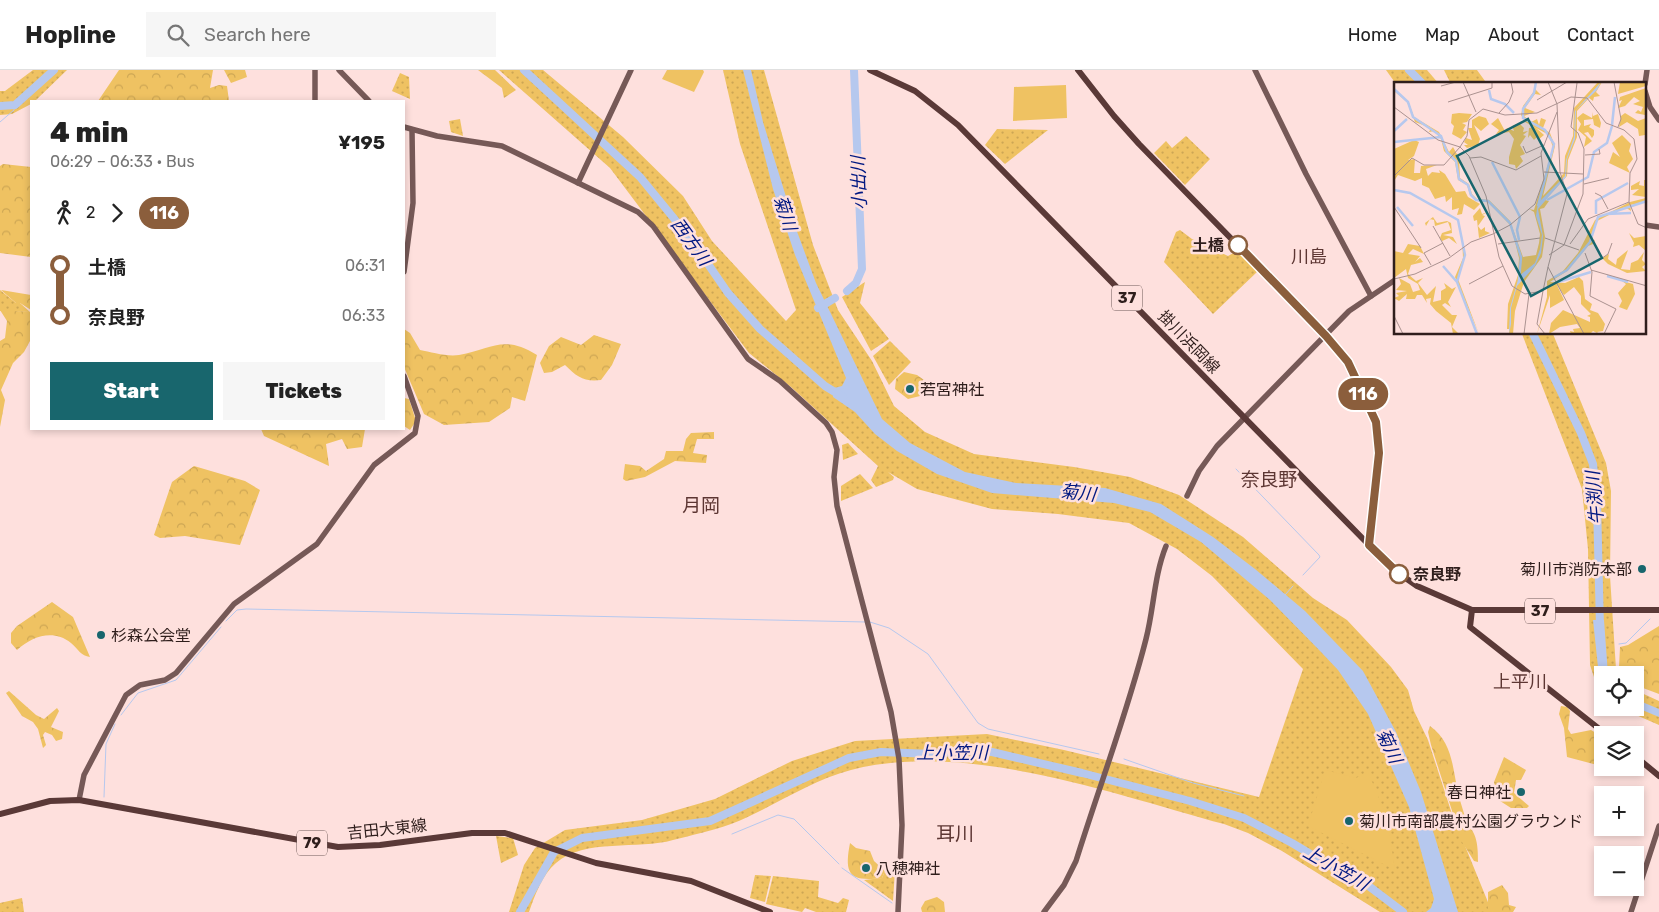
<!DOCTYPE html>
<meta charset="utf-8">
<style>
:root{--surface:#fff;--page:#f6f6f6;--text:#222;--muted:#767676;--line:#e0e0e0;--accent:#18666d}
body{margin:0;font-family:Rubik,"Noto Sans JP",sans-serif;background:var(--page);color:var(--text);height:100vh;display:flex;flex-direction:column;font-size:19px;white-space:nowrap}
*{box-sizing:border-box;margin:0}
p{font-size:16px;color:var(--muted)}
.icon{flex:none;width:28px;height:28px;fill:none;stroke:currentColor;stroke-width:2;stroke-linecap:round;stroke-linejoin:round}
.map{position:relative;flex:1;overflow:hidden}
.drawer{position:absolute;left:30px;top:30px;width:375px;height:330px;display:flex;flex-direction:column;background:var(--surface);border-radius:0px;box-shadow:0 2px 8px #0003}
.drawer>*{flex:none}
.badge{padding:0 10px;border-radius:16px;font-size:18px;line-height:32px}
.buttons{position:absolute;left:1594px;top:596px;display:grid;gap:10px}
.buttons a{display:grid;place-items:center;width:50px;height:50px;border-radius:0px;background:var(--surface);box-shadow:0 2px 8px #0003;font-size:25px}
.map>.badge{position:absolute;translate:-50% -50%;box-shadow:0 0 0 2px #fff}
.legs{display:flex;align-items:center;gap:8px;height:55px;padding:0 20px;font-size:16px}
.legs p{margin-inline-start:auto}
.summary{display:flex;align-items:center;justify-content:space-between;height:85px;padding:0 20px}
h1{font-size:28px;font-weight:800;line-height:38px}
.button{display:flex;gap:10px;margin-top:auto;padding:10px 20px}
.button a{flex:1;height:58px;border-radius:0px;background:var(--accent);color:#fff;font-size:20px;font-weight:800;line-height:58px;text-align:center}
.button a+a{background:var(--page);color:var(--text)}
ul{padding:0 20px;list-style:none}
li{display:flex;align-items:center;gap:18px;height:50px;font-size:19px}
li i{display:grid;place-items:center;width:8px;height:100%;margin:0 6px;background:currentColor}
li i::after{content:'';width:12px;height:12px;margin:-6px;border:4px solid;border-radius:50%;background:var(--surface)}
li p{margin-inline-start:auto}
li:first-child i{background:linear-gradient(#0000 50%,currentColor 0)}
li:last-child i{background:linear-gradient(currentColor 50%,#0000 0)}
header{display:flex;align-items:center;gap:30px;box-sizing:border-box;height:70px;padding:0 25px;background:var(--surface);border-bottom:1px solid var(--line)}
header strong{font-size:24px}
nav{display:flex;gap:28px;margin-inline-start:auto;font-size:18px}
.search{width:350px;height:45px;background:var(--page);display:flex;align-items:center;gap:12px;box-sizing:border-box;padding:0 18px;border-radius:0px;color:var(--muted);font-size:19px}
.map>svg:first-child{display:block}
.grass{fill:url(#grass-dots)}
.forest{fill:url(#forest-crowns)}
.park{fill:#efc262}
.water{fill:#b6c8ee}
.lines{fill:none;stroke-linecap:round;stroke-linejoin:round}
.stream{stroke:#b6c8ee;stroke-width:1}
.river{stroke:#b6c8ee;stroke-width:8}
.secondary{stroke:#765957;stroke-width:5.5}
.primary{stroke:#5a3937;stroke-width:6}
.line-1-casing{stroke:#fff;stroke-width:11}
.line-1{stroke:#8b5e3c;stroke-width:8}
.stop-1-dot{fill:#fff;stroke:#8b5e3c;stroke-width:2.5}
.poi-dot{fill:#18666d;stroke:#fee0dd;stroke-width:2}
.labels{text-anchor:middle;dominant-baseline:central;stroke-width:5;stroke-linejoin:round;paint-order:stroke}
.shield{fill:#fee0dd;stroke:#6d5856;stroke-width:1}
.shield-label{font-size:15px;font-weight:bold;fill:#2f1e1c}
.stop-label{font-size:16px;font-weight:bold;fill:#2f1e1c;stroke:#fee0dd;text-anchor:end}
.street-label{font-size:16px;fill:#2f1e1c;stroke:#fee0dd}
.poi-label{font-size:16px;fill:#2f1e1c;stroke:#fee0dd;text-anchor:start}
.water-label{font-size:18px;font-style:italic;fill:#011882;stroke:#fee0dd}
.neighbourhood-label{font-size:18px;fill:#5d3633;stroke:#fee0dd}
.quarter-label{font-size:19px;fill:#5d3633;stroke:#fee0dd}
.inset-river{fill:none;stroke:#b6c8ee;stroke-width:2.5}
.inset-road{fill:none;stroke:#ab9290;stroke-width:1}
.view{fill:#18666d;fill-opacity:0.15;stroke:#18666d;stroke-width:2.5}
.inset-edge{fill:none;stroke:#2f1e1c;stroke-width:2.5}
</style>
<header>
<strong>Hopline</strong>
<div class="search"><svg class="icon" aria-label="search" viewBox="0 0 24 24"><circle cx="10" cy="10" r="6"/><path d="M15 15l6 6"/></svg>Search here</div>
<nav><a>Home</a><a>Map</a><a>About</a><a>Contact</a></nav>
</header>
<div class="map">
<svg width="1659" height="842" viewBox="0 0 1659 842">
<defs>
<pattern id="grass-dots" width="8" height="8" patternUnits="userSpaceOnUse" patternTransform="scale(1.25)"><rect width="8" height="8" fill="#efc262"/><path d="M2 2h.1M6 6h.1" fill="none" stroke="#cda654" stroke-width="1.8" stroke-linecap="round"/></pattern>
<pattern id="forest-crowns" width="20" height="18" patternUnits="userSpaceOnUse" patternTransform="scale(1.25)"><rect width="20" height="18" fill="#efc262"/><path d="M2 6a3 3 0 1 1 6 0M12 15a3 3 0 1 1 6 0" fill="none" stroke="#cda654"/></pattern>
</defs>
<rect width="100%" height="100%" fill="#fee0dd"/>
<g class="grass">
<path d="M33 0H67L35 31H31V34L12 44 0 45V21H5Z"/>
<path d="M499 0H543L623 67 683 126 712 171 786 251 796 240 740 74 723 0H764L813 175 838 240 872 291 894 336 925 362 974 384 1074 397 1130 407 1179 425 1243 467 1313 528 1347 550 1391 597 1408 620 1414 641 1428 670 1452 744 1492 842H1380L1282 781 1248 763 1224 754C1113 724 965 670 851 700 809 711 772 738 731 754 712 761 692 765 673 770 639 780 584 768 556 793 542 805 535 825 529 842H509L524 795 535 778 565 760 642 750 715 729 792 691 855 671 987 664 1064 680 1259 727 1303 599 1212 506 1177 479 1129 453 1058 444 992 439 917 419 888 402 894 407 893 410 876 417 871 410 878 396 791 317 749 283 610 98Z"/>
<path d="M1386 0H1427L1439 14H1396Z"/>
<path d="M1444 0H1477L1485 11H1473L1474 14H1451Z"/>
<path d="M400 3 409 7 410 29 392 21Z"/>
<path d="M460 49 463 66 451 62 449 51Z"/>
<path d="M997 59 1048 60 1005 94 985 75Z"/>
<path d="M1186 66 1210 89 1185 115 1154 83 1166 71 1172 78Z"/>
<path d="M1180 160 1192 169 1228 186 1239 180 1257 202 1213 244 1164 192 1176 162Z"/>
<path d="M865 212 860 233 889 269 871 281 842 227Z"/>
<path d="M0 220 16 233H20L30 242 0 241Z"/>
<path d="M1522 264H1553L1606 393 1611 421 1610 506 1616 599 1620 605H1602V623L1596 613 1590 595 1588 479 1582 419Z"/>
<path d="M890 271 911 292 889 315 873 286Z"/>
<path d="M848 373 858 384 843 390 842 375Z"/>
<path d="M860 404 873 418 841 431V416Z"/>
<path d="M1635 620 1659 631V655L1620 638H1635Z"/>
<path d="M496 766 513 768 518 785 501 793Z"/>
<path d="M895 800 893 831 864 810 882 808 885 801Z"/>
<path d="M755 805 771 806 765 832 750 828Z"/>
<path d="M773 806 819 811 818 827 838 833 843 828 849 830 846 842H816L805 838 802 842 766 834Z"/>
<path d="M22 828 24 842H0V833Z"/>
</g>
<g class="forest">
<path d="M119 0H213L210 18 219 15 227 16 229 31H98Z"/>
<path d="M224 0H245L247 7 231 13Z"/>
<path d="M478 0H495L516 20 504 28 502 18Z"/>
<path d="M3 94 31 97V187L0 183V96Z"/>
<path d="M1 220 31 225V240L20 233H16Z"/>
<path d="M0 240 30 242V271L24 282 13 293 1 320 5 330 0 357V271L5 268 7 251Z"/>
<path d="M404 259 410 263 420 280C431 282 447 287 459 285 492 279 503 264 537 285L525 331 512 327 510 338 489 352 444 355 424 344 404 297Z"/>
<path d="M594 265 621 274 612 295 601 310C584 312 577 307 565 295L552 302 544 303 540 293 549 276 561 267 581 275Z"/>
<path d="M904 302 917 305 924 310 920 326 908 329 895 319 896 309Z"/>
<path d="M404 328 409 329 416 351 410 360 404 356Z"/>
<path d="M261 359H365L362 377 347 379 342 369 326 374 329 396 264 366Z"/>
<path d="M714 362V369H697L693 383 707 385 706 393 675 391 645 407 626 411 623 409 625 394 640 396 646 401 664 389 666 381H683L686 369 691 363Z"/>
<path d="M194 396 245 411 260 420 240 475 185 466 160 468 154 465 172 412Z"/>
<path d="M52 532 73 547 90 587C81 586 78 579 71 573 53 559 33 566 17 580L11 573V563L17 556Z"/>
<path d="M1659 556V624L1635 615V605H1625L1619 597 1620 577 1628 575Z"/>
<path d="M9 621 36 645 44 649 57 638 59 641 51 657 63 662 62 669 56 671 52 665 45 662 43 665 46 675 43 678 38 659 33 652 22 646 6 623Z"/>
<path d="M1561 636 1567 637 1570 641 1568 659 1571 664 1591 660 1596 663 1599 675 1602 678 1601 696 1567 687 1564 658 1559 644Z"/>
<path d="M1430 656C1453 673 1452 696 1458 722 1460 733 1465 744 1467 755 1478 763 1478 780 1478 792L1474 791 1462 772 1431 675 1428 662Z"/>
<path d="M1504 687 1526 700 1521 710H1516L1514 723 1529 736 1527 738H1511L1497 729 1494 712Z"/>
<path d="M850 773 856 778 870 781 874 791 885 801 882 808C849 812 844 804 850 773Z"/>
<path d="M1502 815 1508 823 1509 835 1516 837 1513 842H1490L1488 839V822Z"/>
<path d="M937 827 944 832 945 842H922L921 838 925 831Z"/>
</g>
<g class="park">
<path d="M667 0H703L704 2 694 22 662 9Z"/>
<path d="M1066 15 1067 48 1013 51 1014 17Z"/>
<path d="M1325 700 1356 708 1368 702 1387 747 1395 800 1308 756Z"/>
</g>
<g class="water">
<path d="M743 0H751L763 52 795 156 816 213 882 349 910 373 965 402 1016 413 1105 418 1161 434 1213 467 1255 499 1305 541 1363 601 1396 662 1421 722 1458 842H1426L1431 838 1434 829 1409 737 1368 644 1338 600 1321 582 1270 530 1201 472 1150 442 1114 433 992 423 937 404 897 381 875 364 855 342 833 327 834 318 842 316 846 308 795 185 773 119Z"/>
<path d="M1593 550H1604L1608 605 1602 607 1598 597Z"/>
<path d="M1635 629 1659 639V647L1635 637Z"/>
</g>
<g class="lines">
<g class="stream">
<path d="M0 52 14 40 15 35"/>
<path d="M1236 399 1319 485 1320 487 1303 505"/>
<path d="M1285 525 1293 516"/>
<path d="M226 551 237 540 246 539 866 552"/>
<path d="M870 552 889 558 928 584 978 653 988 659 1099 684"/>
<path d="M1619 574 1626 573 1650 549"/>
<path d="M121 645 138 623 176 610 221 557"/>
<path d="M1124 689 1193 713 1244 726"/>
<path d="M104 727 106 674 115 654"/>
<path d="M732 764 778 745 794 749 839 794"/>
<path d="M842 798 892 833"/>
</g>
<g class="river">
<path d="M524 0 640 107 690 168 728 223 760 259 825 316 843 327"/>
<path d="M1409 0 1423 14"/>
<path d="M0 36 15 35 54 0"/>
<path d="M847 221 856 213 862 199 854 0"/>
<path d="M818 238 835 228"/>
<path d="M1533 264 1581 363 1593 394 1597 432 1600 558"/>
<path d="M520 842 554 782 582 768 710 751 849 688 881 682 933 684 962 681 992 682 1082 703 1190 731 1244 748 1292 773 1339 801 1362 811 1403 842"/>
</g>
<g class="secondary">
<path d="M315 0V31"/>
<path d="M339 0 369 31"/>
<path d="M1255 0 1306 104 1371 226"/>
<path d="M1645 14 1647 0"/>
<path d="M1645 21 1650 37 1659 50"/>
<path d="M404 57 437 66 502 76 638 142 653 156 748 289 780 311 826 353 832 362 837 380 834 407 837 436 891 642 899 689 902 755 898 842"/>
<path d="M578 113 631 0"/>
<path d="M1645 155 1659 157"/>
<path d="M404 202 413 133 412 60"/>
<path d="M1187 426 1199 401 1217 376 1349 241 1395 210"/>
<path d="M79 730 84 705 126 625 140 615 165 610 176 603 234 534 317 474 374 395 415 363 418 346 404 306"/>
<path d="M1044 842 1064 815 1076 791C1099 717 1127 644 1146 569 1154 538 1154 506 1166 476"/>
<path d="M1631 842 1659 756"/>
</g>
<g class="primary">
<path d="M870 0 915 21 958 55 1369 475 1397 502 1417 516 1472 540H1659"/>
<path d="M1078 0 1114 46 1139 74 1326 266 1348 292 1376 352 1379 372 1378 394 1369 475"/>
<path d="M1472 540 1470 557 1607 665"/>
<path d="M1635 686 1659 706"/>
<path d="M0 744 50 731 79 730 338 777 380 775 472 763H505L596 793 691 811 770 842"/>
</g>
</g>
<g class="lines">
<g class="line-1-casing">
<path id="line-1" d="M1238 175 1326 266 1348 292 1376 352 1379 383 1369 475 1399 504"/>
</g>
<use href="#line-1" class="line-1"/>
</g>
<g class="stop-1-dot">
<circle cx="1238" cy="175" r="9"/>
<circle cx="1399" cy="504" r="9"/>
</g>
<g class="poi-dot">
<circle cx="910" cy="319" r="5"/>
<circle cx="1642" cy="499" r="5"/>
<circle cx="101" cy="565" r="5"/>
<circle cx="1521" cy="722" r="5"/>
<circle cx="1349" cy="751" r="5"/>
<circle cx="866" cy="798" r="5"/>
</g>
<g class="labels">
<g class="shield">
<rect x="1112" y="215.5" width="30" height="25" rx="4"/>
<rect x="1525" y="528.5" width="30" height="25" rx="4"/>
<rect x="297" y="760.5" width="30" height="25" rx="4"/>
</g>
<g class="shield-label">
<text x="1127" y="228">37</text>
<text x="1540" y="541">37</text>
<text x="312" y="773">79</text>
</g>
<g class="stop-label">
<text x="1224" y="175">土橋</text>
<text x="1413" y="504" text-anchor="start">奈良野</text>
</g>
<g class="street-label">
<text transform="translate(1189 272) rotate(46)">掛川浜岡線</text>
<text transform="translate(387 759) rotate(-6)">吉田大東線</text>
</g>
<g class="poi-label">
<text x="920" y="319">若宮神社</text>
<text x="1632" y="499" text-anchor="end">菊川市消防本部</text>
<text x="111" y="565">杉森公会堂</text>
<text x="1511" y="722" text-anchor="end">春日神社</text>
<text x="1359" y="751">菊川市南部農村公園グラウンド</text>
<text x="876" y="798">八穂神社</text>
</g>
<g class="water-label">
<text transform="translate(859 113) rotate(-92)">小出川</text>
<text transform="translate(785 143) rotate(72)">菊川</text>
<text transform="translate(691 172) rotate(54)">西方川</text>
<text transform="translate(1078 423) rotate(6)">菊川</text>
<text transform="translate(1595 428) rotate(-95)">牛渕川</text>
<text transform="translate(1389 676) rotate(65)">菊川</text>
<text x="952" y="683">上小笠川</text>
<text transform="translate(1336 798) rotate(30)">上小笠川</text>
</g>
<g class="neighbourhood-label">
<text x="1309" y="187">川島</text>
<text x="1520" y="612">上平川</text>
</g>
<g class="quarter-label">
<text x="1269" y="409">奈良野</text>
<text x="701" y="435">月岡</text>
<text x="955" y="763">耳川</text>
</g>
</g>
<g transform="translate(1394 12)">
<rect width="252" height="252" fill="#fee0dd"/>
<path d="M141 0 142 8 147 13 141 12 131 26 141 30 130 34 137 40 143 37 145 43 147 36 152 38 149 46 156 51 161 64 149 114 170 91 171 74 179 54 180 26 204 0H208L202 10 206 14 200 15 199 19 195 16 183 29V55L174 78 173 94 151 118 155 119 150 126 146 127 151 155 148 175 130 200 121 229 119 252H115V247H110H113L114 222 124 193 125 176 117 144 94 120 83 119 76 113 73 103 64 98 61 80 50 69 47 57 40 49 35 50 37 46 21 40 13 20 0 9V6L15 21 20 35 45 50 55 70 59 65 65 76 66 96 75 102 78 112 83 117 95 118 116 139 129 175 142 173 145 161 146 152 140 130 135 127 140 128 159 66 155 53 131 40 127 33 129 24 140 9ZM252 116V120L236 123 237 129 231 125 203 139 196 160 201 158 199 162 194 164 173 189 156 200 157 209 156 226V213L143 252 153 215V199L169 189 184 171 201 138 236 120ZM39 135 43 141 53 139 57 141 58 151 49 153 59 155 63 162 55 156 48 159 46 156 48 151 57 148 54 140 41 144 40 138 36 137 32 144 31 141ZM68 154 71 173 64 197 85 252 61 195 69 176Z" fill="#efc262"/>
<path d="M226 0H251L252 4 224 12ZM252 6 251 33 241 31 244 28 247 30 249 25 239 22 246 19 240 15 231 24 224 26 228 18 225 19 226 15ZM199 30V34L204 32 207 41 206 46 200 43 199 37 190 38V44L197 42 195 45 200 48V53L198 56 194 50 190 51 198 59 190 65 192 55 184 48 187 42 183 36 189 31 198 36ZM65 31 78 32 73 40 68 41 72 43 69 48 73 50 67 57 58 52 60 44 57 41 58 32ZM231 31 244 39 252 36 251 53 245 54 244 47 233 40 225 45 227 34ZM85 34 92 36 95 42 87 49 80 43 86 57 84 63 73 66 70 63H74L70 60 72 56 78 58 74 46H78V38ZM104 36 111 49 113 46 120 49 118 44 125 41 130 46 129 50 134 49 129 53 132 54 126 63 131 72 126 74 129 79 122 87 121 83 115 82V75L120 57 115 50 102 52 105 48 97 42ZM141 45 150 53 144 58V54L140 58 136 53 134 56 135 46ZM228 53 237 62 235 69 239 77 233 85 236 91 215 81 219 70 226 75 218 61ZM20 58 25 60 20 74 14 78 21 77 20 91H26L27 84 43 83 32 87 34 94 38 90 46 91 45 88 51 92 62 110 71 109 74 115 86 122 80 128 70 122 68 132 63 133 65 126 58 128V115L52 120 51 114 41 117 35 106 28 103V96L21 99 4 93 0 99V67ZM250 98H252V115L238 113 245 107 237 108V104L246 99 245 103 250 104ZM86 126 88 132 94 130 88 133 91 134 84 144 87 148 91 145V149L96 151 85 156 83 138 80 139 79 134ZM235 151 240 156 252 154V169L245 163 239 165 240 161ZM14 162 26 164 30 172 19 167 14 172 26 174 21 180 26 176 29 180 17 183 14 192 22 199 29 196 24 201 33 213 42 204 39 220 47 218V209L52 206 50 201 58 207 62 205 54 220 57 225 51 221 48 223 58 233H63L58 245 65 252H59L57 241 42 229 36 222 37 216 32 217 33 221 28 213H23L21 217H12L13 212 5 219 0 216 5 214 2 211 13 209 2 208 7 202 5 196 16 202 19 210 26 208 24 202 14 196 12 187 0 196V169L9 171ZM234 168 227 187 236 188 237 181 244 178 250 170 248 178 252 182 248 185 252 189 233 191 214 182 208 176 215 172 214 177 222 183 223 177ZM185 195 189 199 191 217 198 222 196 228 204 231 211 242 209 249 203 250 205 252 199 249 196 252H177L176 249 180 250 179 247 186 246 183 242 166 245 155 252 157 241 169 228 196 240V235L193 234 197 232 187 222V214L180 205 170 213 163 203 170 218 156 226V200L171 201ZM228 199 239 202 241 212 233 228 225 225 228 219 224 211 232 202Z" fill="#efc262"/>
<path d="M207 0 203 8 182 28 181 57 173 77 172 95 144 127 149 154 147 171 141 184 123 204 117 226V242L115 252 116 226 125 194 141 181 146 167 148 153 142 134 144 121 171 94 172 78 180 55 181 29Z" fill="#b6c8ee"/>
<path class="inset-river" d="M142 0 140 11 129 27V36L151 48 160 62 144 124M0 7 14 20 19 35 47 54 53 70 62 79 65 97 74 103 77 113 82 118 94 119 116 141 127 175 125 198M95 8 97 17 111 22 120 31M218 43 221 15M0 49 13 37M0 60 47 55M98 80 126 135 123 148 125 158M0 108 16 111 64 138 71 173 63 200 83 252M153 118 194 95 200 70 213 61 218 44M3 125 19 144M202 132V119L234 101M212 132 237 131M49 184 63 200M213 194 234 200M159 196 173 188 196 160 204 135 253 119M164 200 197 190"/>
<path class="inset-road" d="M69 0 82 30M154 0 163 22 166 90 173 112 154 185 190 252M220 0 227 37 224 45M47 4 62 0M143 18 173 0M54 20 98 6V0M0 25 44 58 66 65 75 74 92 114 105 175 118 204 131 212 149 209 154 185M105 31 115 20 119 10 117 0M129 64 132 71 150 63M66 65 73 54 75 38 89 27 111 33 143 31 177 15 193 16 212 41 230 48 240 57 243 77 236 91 235 120 244 142 253 146M191 73 206 72 205 67M76 76 87 75 122 88 147 74M150 90 189 92M0 94 18 76 30 83H50L66 65M190 102 215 96M201 111 207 114 214 127M0 125 27 166M39 144 56 174M99 152 116 143 141 122 150 97 147 71 163 30M151 156 185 168M104 162 146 156M176 162 194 137 235 120M191 171 198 190 196 214 222 227 210 252M155 173 170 163 189 112 190 67 184 51 177 45 183 1M204 179 214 172 218 161M37 183 30 171 49 161M197 188 253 204M0 197 21 192 55 176 77 160 99 152M75 202 109 184M149 209 143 242 151 252M0 234 9 252M130 252 135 212"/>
<path class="view" d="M134 37 208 176 137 214 63 74Z"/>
<rect width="252" height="252" class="inset-edge"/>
</g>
</svg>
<div class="buttons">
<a><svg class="icon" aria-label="locate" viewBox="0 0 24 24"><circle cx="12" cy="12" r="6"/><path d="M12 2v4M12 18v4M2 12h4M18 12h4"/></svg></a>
<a><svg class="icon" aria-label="layers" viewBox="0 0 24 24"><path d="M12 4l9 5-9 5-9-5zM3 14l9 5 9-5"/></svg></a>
<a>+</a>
<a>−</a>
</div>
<b class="badge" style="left:1363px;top:324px;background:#8b5e3c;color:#fff">116</b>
<section class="drawer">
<div class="summary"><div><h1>4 min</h1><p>06:29 – 06:33 · Bus</p></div><b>¥195</b></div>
<div class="legs"><svg class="icon" aria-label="walk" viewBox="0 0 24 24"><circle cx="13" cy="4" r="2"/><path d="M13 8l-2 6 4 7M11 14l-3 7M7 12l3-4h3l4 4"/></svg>2<svg class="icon" aria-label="forward" viewBox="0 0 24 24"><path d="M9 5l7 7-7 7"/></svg><b class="badge" style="background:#8b5e3c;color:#fff">116</b></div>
<ul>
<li><i style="color:#8b5e3c"></i><b>土橋</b><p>06:31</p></li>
<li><i style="color:#8b5e3c"></i><b>奈良野</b><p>06:33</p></li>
</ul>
<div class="button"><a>Start</a><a>Tickets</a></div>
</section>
</div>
